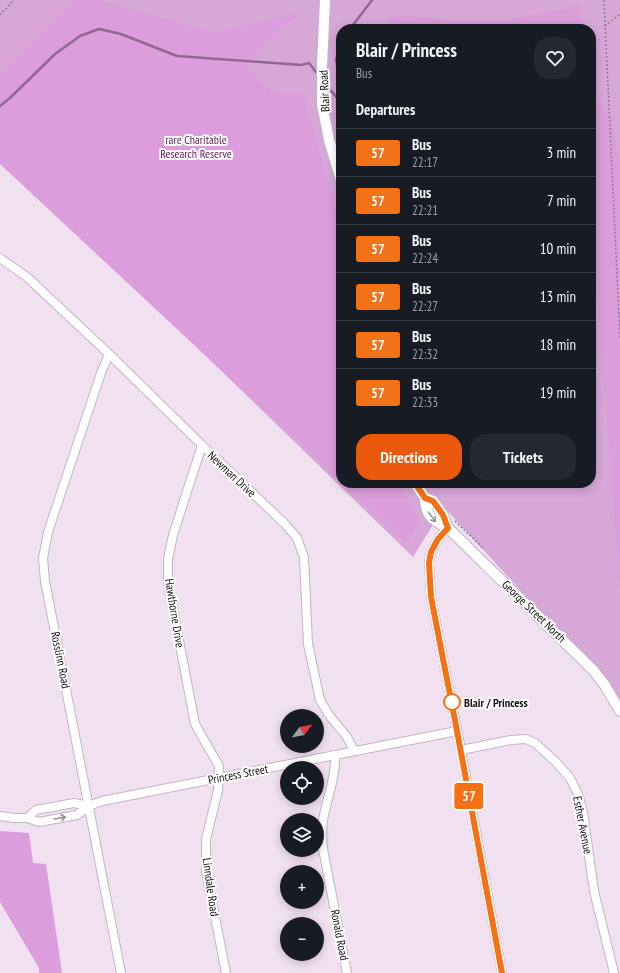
<!DOCTYPE html>
<meta charset="utf-8">
<style>
:root{--surface:#171b24;--page:#242831;--text:#f1f3f6;--muted:#9ea1a6;--line:#363941;--accent:#ea580c}
body{margin:0;font-family:"PT Sans Narrow",sans-serif;background:var(--page);color:var(--text);height:100vh;display:flex;flex-direction:column;font-size:15px;white-space:nowrap}
*{box-sizing:border-box;margin:0}
p{font-size:13px;color:var(--muted)}
.icon{flex:none;width:22px;height:22px;fill:none;stroke:currentColor;stroke-width:2;stroke-linecap:round;stroke-linejoin:round}
.map{position:relative;flex:1;overflow:hidden}
.panel{position:absolute;left:336px;top:24px;width:260px;height:464px;display:flex;flex-direction:column;background:var(--surface);border-radius:16px;box-shadow:0 2px 10px #0003}
.panel>*{flex:none}
.badge{padding:0 8px;border-radius:3px;font-size:14px;line-height:26px}
.needle{width:26px;rotate:58deg}
.fabs{position:absolute;left:280px;top:709px;display:grid;gap:8px}
.fabs a{display:grid;place-items:center;width:44px;height:44px;border-radius:50%;background:var(--surface);box-shadow:0 2px 10px #0003;font-size:20px}
.map>.badge{position:absolute;translate:-50% -50%;box-shadow:0 0 0 2px #fff}
h2{padding:0 20px;font-size:15px;line-height:36px}
.round{display:grid;place-items:center;flex:none;width:42px;height:42px;border-radius:16px;background:var(--page)}
.head{display:flex;align-items:center;justify-content:space-between;height:68px;padding:0 20px}
h1{font-size:19px;font-weight:700;line-height:30px}
.button{display:flex;gap:8px;margin-top:auto;padding:8px 20px}
.button a{flex:1;height:46px;border-radius:16px;background:var(--accent);color:#fff;font-size:16px;font-weight:700;line-height:46px;text-align:center}
.button a+a{background:var(--page);color:var(--text)}
ul{padding:0;list-style:none}
li{display:flex;align-items:center;gap:12px;height:48px;padding:0 20px;border-top:1px solid var(--line)}
li div{flex:1}
li b{display:block;font-size:15px}
li em{font-style:normal}
li .badge{min-width:44px;font-weight:700;text-align:center}
.map>svg:first-child{display:block}
.green{fill:#d7a7d7;fill-rule:evenodd}
.forest{fill:#db9ddb}
.lines{fill:none;stroke-linecap:round;stroke-linejoin:round}
.stream{stroke:#936793;stroke-width:2.5}
.minor-casing{stroke:#c3b4c3;stroke-width:10}
.major-casing{stroke:#c3b4c3;stroke-width:12}
.path{stroke:#8b808b;stroke-width:1.5;stroke-dasharray:2 2;stroke-linecap:butt}
.minor{stroke:#fff;stroke-width:8}
.major{stroke:#fff;stroke-width:10}
.oneway{stroke:#979497}
.line-casing{stroke:#fff;stroke-width:9}
.line{stroke:#f47116;stroke-width:6}
.stop-dot{fill:#fff;stroke:#f47116;stroke-width:2}
.labels{text-anchor:middle;dominant-baseline:central;stroke-width:4;stroke-linejoin:round;paint-order:stroke}
.street-label{font-size:12px;fill:#171217;stroke:#fff}
.park-label{font-size:12px;fill:#611864;stroke:#fff}
.stop-label{font-size:12px;font-weight:bold;fill:#171217;stroke:#fff;text-anchor:start}
</style>
<div class="map">
<svg width="620" height="973" viewBox="0 0 620 973">
<rect width="100%" height="100%" fill="#f1e0f0"/>
<path class="green" d="M0 0H620V699L444 507 413 557 0 156ZM341 29H591V483H341Z"/>
<g class="forest">
<path d="M74 0H98L215 33 299 12 245 64 273 93H303L341 228V482L0 164V74Z"/>
<path d="M580 6 581 29H380L397 15 450 20H508Z"/>
<path d="M591 89 612 120 617 152 620 157V587L595 268 591 266Z"/>
<path d="M342 483H399L420 522 406 543Z"/>
<path d="M0 831 29 833 33 863 46 864 62 973H39V968L0 902Z"/>
</g>
<g class="lines">
<g class="stream">
<path d="M350 29 372 0"/>
<path d="M341 47 336 59 341 89"/>
<path d="M329 88 341 103"/>
<path d="M0 106 11 97 55 54 80 36 99 29 121 34 177 56 301 65 309 63 316 72"/>
</g>
<g class="minor-casing">
<g id="minor">
<path d="M0 258 27 277 109 354 202 445 284 523 297 538 304 557 308 644 320 700 329 715 347 737 354 751"/>
<path d="M109 354 101 373 48 532 43 558 45 581 121 973"/>
<path d="M202 445 173 535 168 559V583L195 724 219 766 218 790 206 839V871L226 973"/>
<path d="M448 528 438 539 431 552 429 563 431 597 461 750 502 973"/>
<path d="M461 750 511 740 526 739 535 743 555 761 570 778 578 794 583 812 594 891 614 973"/>
<path d="M335 755C336 776 328 795 324 815 321 827 322 838 323 849L347 973"/>
<path d="M0 816 14 818H27L39 822 77 815 89 806 102 801 457 731"/>
<path d="M27 818 36 810 74 803 89 806"/>
</g>
</g>
<g class="major-casing">
<g id="major">
<path d="M325 0 322 66V104L329 140 341 180"/>
<path d="M415 483 425 498 433 501 443 515 448 528"/>
<path d="M425 498C425 515 433 521 448 528L593 670 604 684 620 711"/>
</g>
</g>
<g class="path">
<path d="M604 0 620 339"/>
<path d="M0 15 14 0"/>
<path d="M605 26 620 14"/>
<path d="M455 521 484 549"/>
</g>
<use href="#minor" class="minor"/>
<use href="#major" class="major"/>
</g>
<defs><path id="oneway-shaft" d="M-6 0H5M1.5-3L5.5 0L1.5 3" fill="none" stroke-width="1.6" stroke-linecap="round" stroke-linejoin="round"/></defs>
<g class="oneway">
<use href="#oneway-shaft" transform="translate(432 517) rotate(54)"/>
<use href="#oneway-shaft" transform="translate(60 818) rotate(-10)"/>
</g>
<g class="lines">
<g class="line-casing">
<path id="line" d="M415 483 425 498 433 501 443 515 448 528 438 539 431 552 429 563 431 597 457 731 502 973"/>
</g>
<use href="#line" class="line"/>
</g>
<circle class="stop-dot" cx="452" cy="702" r="8"/>
<g class="labels">
<g class="street-label">
<text transform="translate(324 91) rotate(-93)">Blair Road</text>
<text transform="translate(232 474) rotate(43)">Newman Drive</text>
<text transform="translate(534 611) rotate(44)">George Street North</text>
<text transform="translate(175 613) rotate(81)">Hawthorne Drive</text>
<text transform="translate(61 660) rotate(79)">Rosslinn Road</text>
<text transform="translate(238 774) rotate(-11)">Princess Street</text>
<text transform="translate(583 825) rotate(79)">Esther Avenue</text>
<text transform="translate(211 887) rotate(82)">Linndale Road</text>
<text transform="translate(340 935) rotate(79)">Ronald Road</text>
</g>
<g class="park-label">
<text x="196" y="139">rare Charitable<tspan x="196" dy="14">Research Reserve</tspan></text>
</g>
<g class="stop-label">
<text x="464" y="702">Blair / Princess</text>
</g>
</g>
</svg>
<div class="fabs">
<a><svg class="needle" viewBox="-14 -14 28 28"><path d="M0-13l5 13h-10z" fill="#e53935"/><path d="M0 13l5-13h-10z" fill="#9ea1a6"/></svg></a>
<a><svg class="icon" aria-label="locate" viewBox="0 0 24 24"><circle cx="12" cy="12" r="6"/><path d="M12 2v4M12 18v4M2 12h4M18 12h4"/></svg></a>
<a><svg class="icon" aria-label="layers" viewBox="0 0 24 24"><path d="M12 4l9 5-9 5-9-5zM3 14l9 5 9-5"/></svg></a>
<a>+</a>
<a>−</a>
</div>
<b class="badge" style="left:469px;top:796px;background:#f47116;color:#fff">57</b>
<section class="panel">
<div class="head"><div><h1>Blair / Princess</h1><p>Bus</p></div><a class="round"><svg class="icon" aria-label="heart" viewBox="0 0 24 24"><path d="M12 20l-8-8c-3-5 5-10 8-4 3-6 11-1 8 4z"/></svg></a></div>
<h2>Departures</h2>
<ul>
<li><span class="badge" style="background:#f47116;color:#fff">57</span><div><b>Bus</b><p>22:17</p></div><em>3 min</em></li>
<li><span class="badge" style="background:#f47116;color:#fff">57</span><div><b>Bus</b><p>22:21</p></div><em>7 min</em></li>
<li><span class="badge" style="background:#f47116;color:#fff">57</span><div><b>Bus</b><p>22:24</p></div><em>10 min</em></li>
<li><span class="badge" style="background:#f47116;color:#fff">57</span><div><b>Bus</b><p>22:27</p></div><em>13 min</em></li>
<li><span class="badge" style="background:#f47116;color:#fff">57</span><div><b>Bus</b><p>22:32</p></div><em>18 min</em></li>
<li><span class="badge" style="background:#f47116;color:#fff">57</span><div><b>Bus</b><p>22:33</p></div><em>19 min</em></li>
</ul>
<div class="button"><a>Directions</a><a>Tickets</a></div>
</section>
</div>
